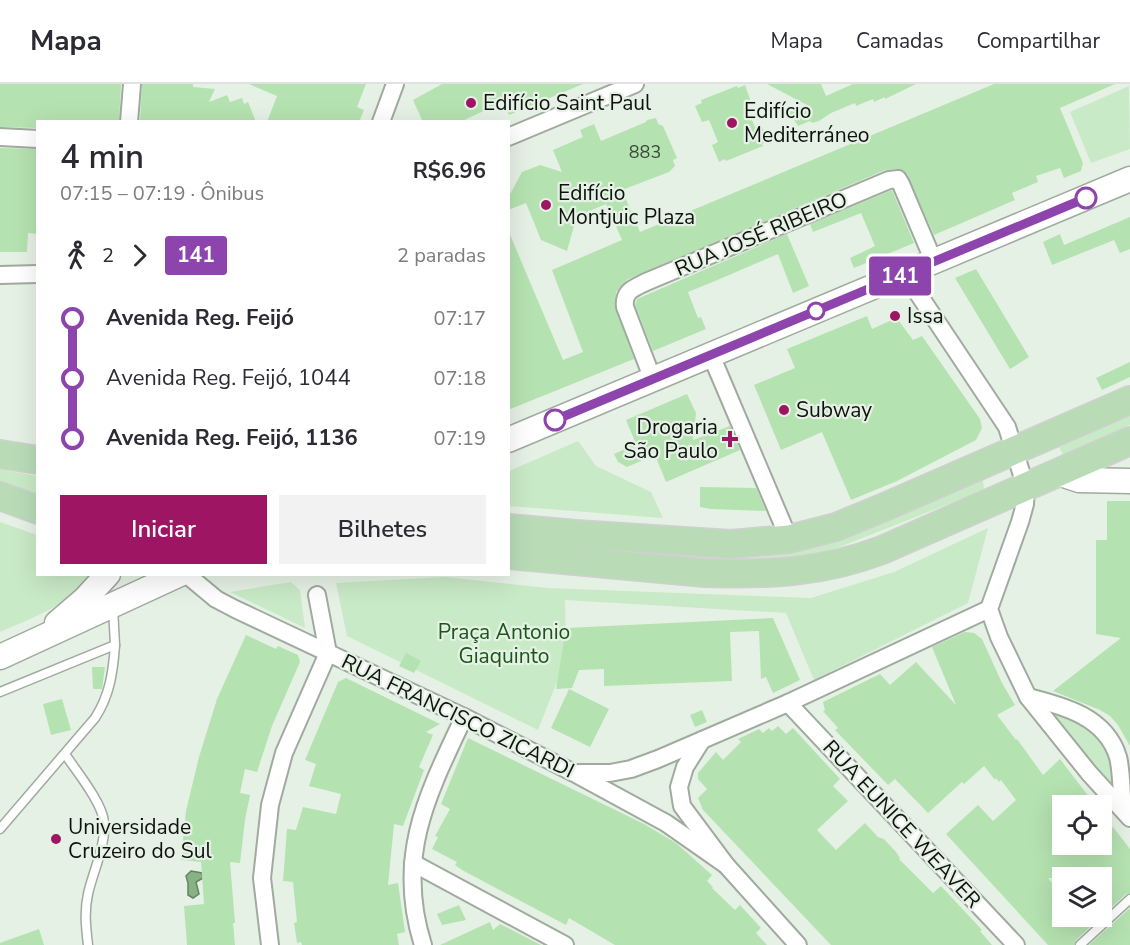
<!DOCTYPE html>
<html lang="pt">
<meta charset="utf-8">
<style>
:root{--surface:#fff;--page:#f2f2f3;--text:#2b2b33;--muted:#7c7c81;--line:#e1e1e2;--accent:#9e1563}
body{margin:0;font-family:"Nunito Sans",sans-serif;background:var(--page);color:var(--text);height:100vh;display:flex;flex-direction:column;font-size:22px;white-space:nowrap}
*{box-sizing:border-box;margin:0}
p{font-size:20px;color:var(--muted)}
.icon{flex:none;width:33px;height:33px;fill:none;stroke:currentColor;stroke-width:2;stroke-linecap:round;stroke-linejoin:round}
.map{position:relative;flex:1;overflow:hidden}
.drawer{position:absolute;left:36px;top:36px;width:474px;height:456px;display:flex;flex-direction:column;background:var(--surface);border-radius:0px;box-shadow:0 6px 24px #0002}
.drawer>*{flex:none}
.badge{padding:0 12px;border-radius:4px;font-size:21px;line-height:39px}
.fabs{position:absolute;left:1052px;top:711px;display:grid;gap:12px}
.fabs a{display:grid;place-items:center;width:60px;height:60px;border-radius:0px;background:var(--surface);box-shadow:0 6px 24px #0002;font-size:30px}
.map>.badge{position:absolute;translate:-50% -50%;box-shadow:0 0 0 3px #fff}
.legs{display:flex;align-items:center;gap:9px;height:66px;padding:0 24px;font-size:20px}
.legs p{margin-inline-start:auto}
.overview{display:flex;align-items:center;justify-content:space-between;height:102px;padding:0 24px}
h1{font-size:33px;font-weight:600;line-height:45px}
.cta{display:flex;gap:12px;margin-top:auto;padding:12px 24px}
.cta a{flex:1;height:69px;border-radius:0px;background:var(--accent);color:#fff;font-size:24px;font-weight:600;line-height:69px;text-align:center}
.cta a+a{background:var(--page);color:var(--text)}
ul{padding:0 24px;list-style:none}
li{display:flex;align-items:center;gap:21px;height:60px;font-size:22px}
li i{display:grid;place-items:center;width:9px;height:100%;margin:0 8px;background:currentColor}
li i::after{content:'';width:15px;height:15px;margin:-8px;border:4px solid;border-radius:50%;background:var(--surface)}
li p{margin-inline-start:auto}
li:first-child i{background:linear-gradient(#0000 50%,currentColor 0)}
li:last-child i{background:linear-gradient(currentColor 50%,#0000 0)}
header{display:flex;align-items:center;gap:36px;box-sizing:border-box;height:84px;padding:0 30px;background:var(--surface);border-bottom:2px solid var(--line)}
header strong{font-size:28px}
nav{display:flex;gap:33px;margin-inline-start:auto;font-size:21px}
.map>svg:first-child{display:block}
.green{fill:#c9eac6}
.water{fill:#87b384;stroke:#638361;stroke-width:1.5}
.building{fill:#b5e2b1;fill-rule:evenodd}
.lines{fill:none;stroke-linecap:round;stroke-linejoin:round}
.lane-casing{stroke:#a0aa9f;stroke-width:11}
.street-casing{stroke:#a0aa9f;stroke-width:20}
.secondary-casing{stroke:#a0aa9f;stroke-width:27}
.primary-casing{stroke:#cfd0cf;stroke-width:30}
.lane{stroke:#fff;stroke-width:8}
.street{stroke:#fff;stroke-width:16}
.secondary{stroke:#fff;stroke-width:24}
.primary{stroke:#b9dcb7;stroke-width:27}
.line-1-casing{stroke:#fff;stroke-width:14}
.line-1{stroke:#8e44ad;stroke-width:9}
.poi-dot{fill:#9e1563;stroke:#e6f1e5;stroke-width:2}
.stop-1-dot{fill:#fff;stroke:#8e44ad;stroke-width:3}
.labels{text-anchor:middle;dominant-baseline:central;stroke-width:4.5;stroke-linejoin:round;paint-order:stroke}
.number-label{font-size:18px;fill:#384637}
.poi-label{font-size:21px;fill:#0e120e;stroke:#e6f1e5;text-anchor:start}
.street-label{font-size:21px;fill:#0e120e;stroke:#e6f1e5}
.park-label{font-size:21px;fill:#1a5619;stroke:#e6f1e5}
</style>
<header>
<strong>Mapa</strong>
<nav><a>Mapa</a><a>Camadas</a><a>Compartilhar</a></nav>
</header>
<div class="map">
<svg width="1130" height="861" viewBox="0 0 1130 861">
<rect width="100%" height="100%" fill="#e6f1e5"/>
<g class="green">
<path d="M1129 2 1130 65 1091 79 1070 28Z"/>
<path d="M1130 332V341L1063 371 1059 363Z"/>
<path d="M578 357 596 382 651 408 663 434 509 422V387Z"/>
<path d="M0 385 37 392V418L0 404Z"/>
<path d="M983 395 984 406 817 472 725 481 509 460 508 453 724 471 790 469 816 463 854 449Z"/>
<path d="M0 438 37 451 38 490 92 491C71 520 32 534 0 548Z"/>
<path d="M988 444 968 519 814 596 786 529 565 516 566 559 558 595 538 646 347 552 336 499 445 493 548 504 811 514 894 488Z"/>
<path d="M291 498 300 506 305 544 230 508Z"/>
<path d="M1047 623 1097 646 1109 663 1117 711Z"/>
</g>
<path class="water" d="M191 787 202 789 203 794 196 798 199 810 193 814 188 811V799L186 792Z"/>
<g class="building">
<path d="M0 0H121L119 38H38V44L0 43Z"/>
<path d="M142 0H193V3L215 5 209 18 227 11 230 18 242 14 244 20 248 18 256 38H140Z"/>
<path d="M249 0H366L357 23 364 26 359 38H267L277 12Z"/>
<path d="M442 0H583L509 31 503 18 460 38H423L413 16Z"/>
<path d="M767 0H821L826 12 853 0H916L885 15V13L874 18 873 15 856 22 855 19 831 29 819 37 812 39 810 37 798 42 789 28 807 21Z"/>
<path d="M994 0H1115L1060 24 1083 79 1081 87 1064 94 1060 84 1036 92 1038 98 1012 109 1015 116 934 151 907 90 897 85 885 86 628 195 616 208 615 223 634 275 508 326V146L563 276 583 268 552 186 622 156 606 120 571 135 574 142 567 167 541 156 526 119 508 126V114L522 88 540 81 562 88 553 66 583 53 580 46 594 40 601 57 646 38 647 36 656 34 658 40 663 42 677 74 673 76 675 82 669 88 622 106 640 148Z"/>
<path d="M745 1 751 18 745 20 755 43 761 40 768 57 762 60 763 62 726 77 725 75 719 78 712 61 718 58 709 36 702 38 695 22 702 19 701 16 737 2 738 4Z"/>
<path d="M0 64 38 65V150L28 149 27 168H0Z"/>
<path d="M892 106 914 159 854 184 850 174 875 162 861 129 813 148 810 140Z"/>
<path d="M1130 133V165L1120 169 1114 156 1052 181 1043 158 1060 150 1064 161Z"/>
<path d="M787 150 809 202 793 209 778 170 715 197 688 208 698 234 701 233 706 245 653 267 635 221 637 215Z"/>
<path d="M976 185 1029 273 1010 285 955 194Z"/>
<path d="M867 232 872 245 894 235 899 237 913 256 922 252 980 335 982 344 976 356 897 397 851 416 822 348 781 366 754 301 795 284 787 265Z"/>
<path d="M1130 278V293L1102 306 1096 294Z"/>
<path d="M687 310 696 329 693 356 730 342 740 366 666 398 652 364 641 377 627 383 618 378 614 370 636 360 626 336Z"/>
<path d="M700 403 756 404 766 427 711 425 700 423Z"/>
<path d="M1107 417H1130V662L1118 641 1110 632 1100 626 1053 607 1121 554 1096 550V456H1107Z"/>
<path d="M773 534 800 596 773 609 766 593 761 595 759 547 730 548 732 597 604 602V585L579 586 572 604 556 605 566 544Z"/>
<path d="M965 548 974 549 982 555 1002 599 1015 621 997 631 1016 656 1017 655 1043 691 1060 675 1096 722H1062V760H1101V754L1113 743 1130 765V809L1126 810 1076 856 1074 861H1048L946 750 978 721 993 737 1016 716 1001 696 999 698 996 694 995 696 984 682 964 700 962 698 928 729 895 695 888 701 835 646 838 644 823 627 825 626 823 618 880 590 890 601 916 578 956 621 932 563ZM1048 794H1101V832H1062V810Z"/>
<path d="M246 551 276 565 278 562 298 571 300 578 272 642 257 688 245 685 240 709 250 711 245 736 240 779 230 778 235 839H233L235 861H187L184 822 204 820 201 778 181 776 186 727 199 673 217 615Z"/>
<path d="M406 569 421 577 414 589 399 582Z"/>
<path d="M92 583H105L102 605H93Z"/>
<path d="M346 594 440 640 426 648 433 651 419 683 424 686 403 742 394 740 388 801 398 799 405 848 397 850 399 861H302L301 858 297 859 294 839 297 838 293 798 283 797 287 745 296 746 303 723 336 730 341 710 309 702 316 680 305 676 338 598Z"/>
<path d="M569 605 609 625 590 663 551 644Z"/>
<path d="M62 615 71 646 51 651 43 620Z"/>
<path d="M702 626 707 638 695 643 690 631Z"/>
<path d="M778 642 786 650 793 644 840 695 833 702 848 717 817 746 836 766 865 739 878 753 884 755 896 768 900 774 899 775 933 809 941 802 982 846 980 847 992 861H831L703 726 698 714 707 705 698 695V689L716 668 723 676 741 658 738 655 759 645 763 649 769 644 772 647Z"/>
<path d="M468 654 644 740 676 759 712 791 707 797 713 803 712 804 735 826 740 821 761 844 756 849 767 861H615L569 834 566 841 462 786 455 781 457 778 432 765 438 753 435 752 450 725 441 720Z"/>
<path d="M459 821 466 836 442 841 437 830Z"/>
<path d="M1130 824V861H1089Z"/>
<path d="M490 838 493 846 500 840 541 861H440Z"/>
<path d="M39 845 44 861H0V859Z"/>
</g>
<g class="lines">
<g class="lane-casing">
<g id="lane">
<path d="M0 608 115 561 113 524"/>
<path d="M65 670C76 687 102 718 104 738 106 762 93 787 88 810 84 828 86 844 88 861"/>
<path d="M0 745 95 634C110 611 113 588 115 561"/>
<path d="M1080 861 1130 815"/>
</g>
</g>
<g class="street-casing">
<g id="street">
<path d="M129 38 132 0"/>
<path d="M381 38 395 0"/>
<path d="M0 53 38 55"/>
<path d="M508 53 635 0"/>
<path d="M905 190 1007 343 1026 404 1025 420 1020 438 989 525 999 553 1028 613 1089 689 1130 734"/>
<path d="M0 191 38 190"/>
<path d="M711 271 789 455"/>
<path d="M653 296 625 223C623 207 634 204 646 198L889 96 898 95 901 100 934 178"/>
<path d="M186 490 216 515 235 525 464 633 574 689 666 739 726 781"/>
<path d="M1028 613C1064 622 1106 633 1118 673 1122 689 1121 709 1123 725"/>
<path d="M788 619 1016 861"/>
<path d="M702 656 685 683 679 703 682 722 726 781 798 861"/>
<path d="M578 689H610L631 685 658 675 788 619 989 525"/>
<path d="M413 779 565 861"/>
<path d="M270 861 262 794 270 721 284 669 328 569 317 511"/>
<path d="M423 861C395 773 427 711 464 633"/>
</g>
</g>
<g class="secondary-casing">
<g id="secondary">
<path d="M508 356 1130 95"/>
<path d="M1058 389 1079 396 1130 397"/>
<path d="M57 539 85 515 108 490"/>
<path d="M0 573 180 490"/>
</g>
</g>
<g class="primary-casing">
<g id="primary">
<path d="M0 370 38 376"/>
<path d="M0 412 38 426"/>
<path d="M508 444 576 450 731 460 789 455 836 443 882 424 1130 316"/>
<path d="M508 471 705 489C769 491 821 489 882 466L1130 357"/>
</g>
</g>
<use href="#lane" class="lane"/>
<use href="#street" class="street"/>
<use href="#secondary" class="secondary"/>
<use href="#primary" class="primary"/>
</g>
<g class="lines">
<g class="line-1-casing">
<path id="line-1" d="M555 336 1086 114"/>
</g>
<use href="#line-1" class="line-1"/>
</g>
<g class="poi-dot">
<circle cx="471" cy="19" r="6"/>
<circle cx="732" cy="39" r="6"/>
<circle cx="546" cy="121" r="6"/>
<circle cx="895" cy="232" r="6"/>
<circle cx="784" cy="326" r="6"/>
<path d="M727 346h6v6h6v6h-6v6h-6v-6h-6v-6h6z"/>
<circle cx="56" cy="755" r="6"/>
</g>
<g class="stop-1-dot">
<circle cx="1086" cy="114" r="10"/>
<circle cx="816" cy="227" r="8"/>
<circle cx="555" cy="336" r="10"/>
</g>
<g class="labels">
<g class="number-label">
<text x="645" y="68">883</text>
</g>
<g class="poi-label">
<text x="483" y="19">Edifício Saint Paul</text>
<text x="744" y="27">Edifício<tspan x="744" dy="24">Mediterráneo</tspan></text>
<text x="558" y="109">Edifício<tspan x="558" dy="24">Montjuic Plaza</tspan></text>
<text x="907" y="232">Issa</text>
<text x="796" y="326">Subway</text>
<text x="718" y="343" text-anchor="end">Drogaria<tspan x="718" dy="24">São Paulo</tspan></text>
<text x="68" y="743">Universidade<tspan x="68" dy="24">Cruzeiro do Sul</tspan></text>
</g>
<g class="street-label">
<text transform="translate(761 150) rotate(-23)">RUA JOSÉ RIBEIRO</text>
<text transform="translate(458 632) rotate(26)">RUA FRANCISCO ZICARDI</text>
<text transform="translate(902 740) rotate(47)">RUA EUNICE WEAVER</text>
</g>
<g class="park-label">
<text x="504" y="548">Praça Antonio<tspan x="504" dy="24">Giaquinto</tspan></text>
</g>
</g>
</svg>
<div class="fabs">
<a><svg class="icon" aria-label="locate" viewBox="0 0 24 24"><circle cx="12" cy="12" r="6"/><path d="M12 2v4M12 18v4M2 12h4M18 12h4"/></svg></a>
<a><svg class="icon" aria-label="layers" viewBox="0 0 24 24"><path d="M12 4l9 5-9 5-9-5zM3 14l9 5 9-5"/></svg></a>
</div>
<b class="badge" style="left:900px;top:192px;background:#8e44ad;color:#fff">141</b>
<section class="drawer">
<div class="overview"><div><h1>4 min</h1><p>07:15 – 07:19 · Ônibus</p></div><b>R$6.96</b></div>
<div class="legs"><svg class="icon" aria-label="walk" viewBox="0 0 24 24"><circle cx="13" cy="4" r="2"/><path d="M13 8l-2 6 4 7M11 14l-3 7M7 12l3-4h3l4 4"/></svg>2<svg class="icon" aria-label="forward" viewBox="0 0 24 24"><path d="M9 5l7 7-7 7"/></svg><b class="badge" style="background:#8e44ad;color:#fff">141</b><p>2 paradas</p></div>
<ul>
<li><i style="color:#8e44ad"></i><b>Avenida Reg. Feijó</b><p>07:17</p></li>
<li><i style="color:#8e44ad"></i><span>Avenida Reg. Feijó, 1044</span><p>07:18</p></li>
<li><i style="color:#8e44ad"></i><b>Avenida Reg. Feijó, 1136</b><p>07:19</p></li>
</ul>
<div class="cta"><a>Iniciar</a><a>Bilhetes</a></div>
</section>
</div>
